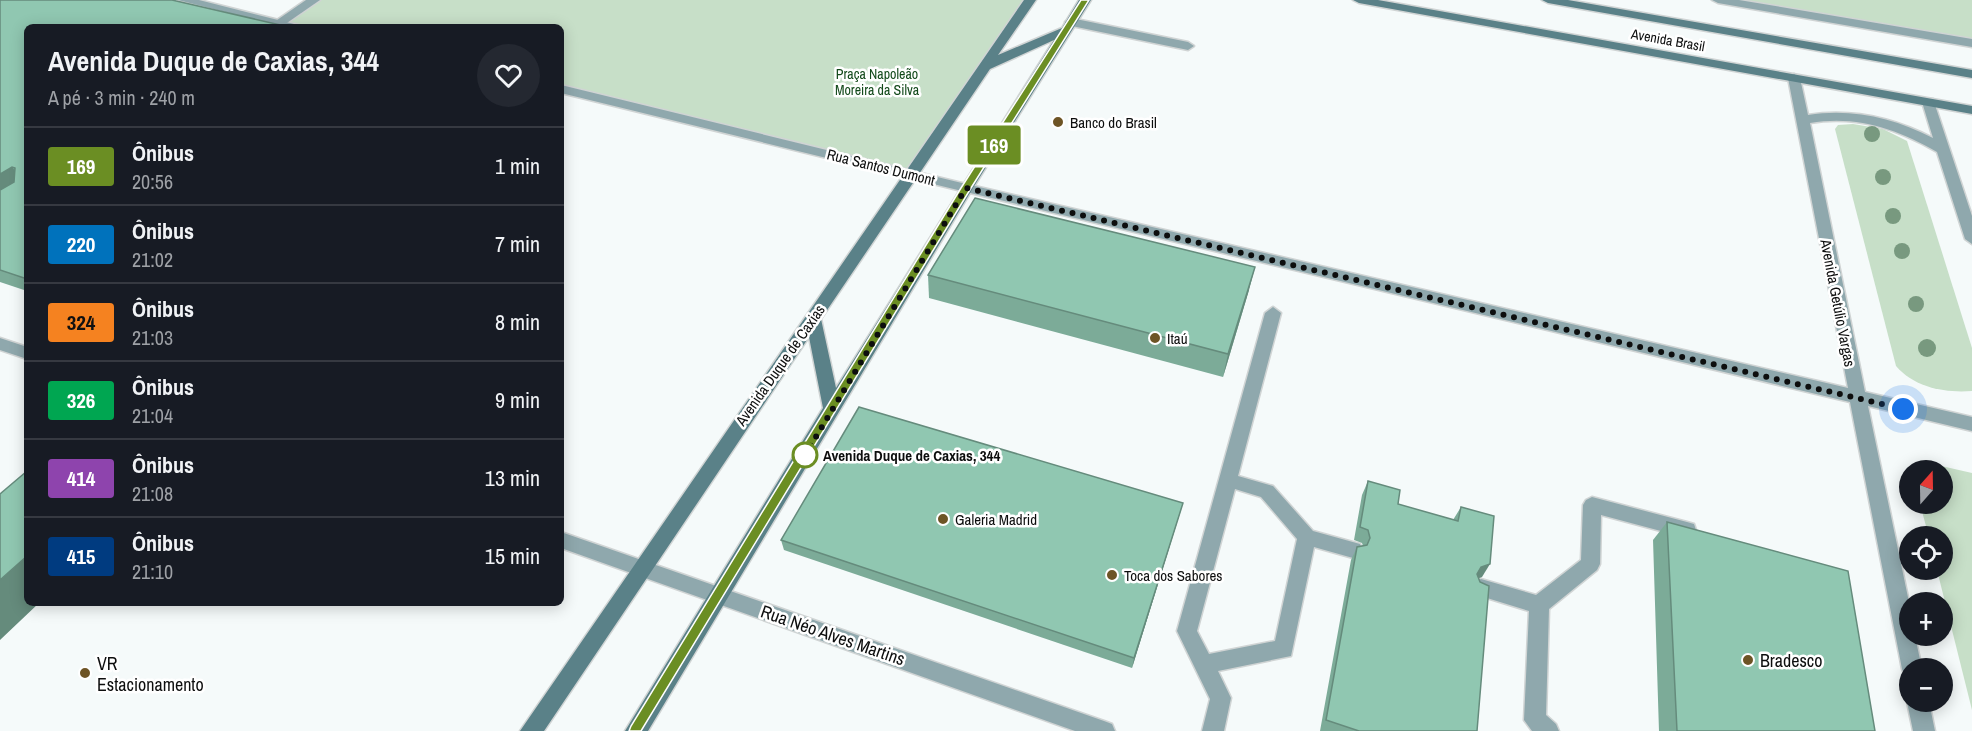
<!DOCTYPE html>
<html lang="pt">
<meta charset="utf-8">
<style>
:root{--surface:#171b24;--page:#242831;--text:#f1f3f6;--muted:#9ea1a6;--line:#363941}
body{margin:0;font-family:"Archivo Narrow",sans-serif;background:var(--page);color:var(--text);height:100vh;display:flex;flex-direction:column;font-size:22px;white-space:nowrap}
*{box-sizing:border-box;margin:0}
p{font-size:20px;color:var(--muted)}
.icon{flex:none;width:33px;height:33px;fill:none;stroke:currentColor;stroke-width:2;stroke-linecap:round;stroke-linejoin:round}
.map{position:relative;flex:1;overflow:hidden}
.panel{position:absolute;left:24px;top:24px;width:540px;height:582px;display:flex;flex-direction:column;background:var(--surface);border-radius:9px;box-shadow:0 3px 15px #0003}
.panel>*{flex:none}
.badge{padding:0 12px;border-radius:4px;font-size:21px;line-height:39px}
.needle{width:39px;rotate:20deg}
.tools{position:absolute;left:1899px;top:460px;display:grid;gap:12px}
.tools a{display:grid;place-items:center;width:54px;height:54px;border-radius:50%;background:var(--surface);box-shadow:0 3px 15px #0003;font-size:30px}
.you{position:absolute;width:30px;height:30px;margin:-15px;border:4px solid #fff;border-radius:50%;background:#1a73e8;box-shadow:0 0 0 9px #1a73e833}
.map>.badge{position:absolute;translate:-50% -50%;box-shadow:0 0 0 3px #fff}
.round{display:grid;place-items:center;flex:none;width:63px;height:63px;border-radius:32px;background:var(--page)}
.overview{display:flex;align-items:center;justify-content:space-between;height:102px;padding:0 24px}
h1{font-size:28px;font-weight:700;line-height:45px}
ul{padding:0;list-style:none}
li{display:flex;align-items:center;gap:18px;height:78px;padding:0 24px;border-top:2px solid var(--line)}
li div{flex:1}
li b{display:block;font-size:22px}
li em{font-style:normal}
li .badge{min-width:66px;font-weight:700;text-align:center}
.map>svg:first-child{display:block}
.green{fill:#c7dfc8}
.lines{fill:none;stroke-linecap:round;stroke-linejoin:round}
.service-casing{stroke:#d0d4d4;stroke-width:3}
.minor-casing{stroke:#d0d4d4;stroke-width:3}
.tertiary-casing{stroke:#d0d4d4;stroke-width:3}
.secondary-casing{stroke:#d0d4d4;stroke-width:3}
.service{fill:#8fa8ad;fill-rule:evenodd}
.minor{fill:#8fa8ad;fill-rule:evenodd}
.tertiary{fill:#8fa8ad;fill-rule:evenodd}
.secondary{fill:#5a8188;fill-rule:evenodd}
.tree{fill:#78997f}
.wall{fill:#7cab98}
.shaded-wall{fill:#658b7c}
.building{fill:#90c7b1;stroke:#658b7c;stroke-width:1.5}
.line{fill:#6b8e23;stroke:#fff;stroke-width:1.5}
.walk{stroke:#0d0e0e;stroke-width:6;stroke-dasharray:0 10.8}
.poi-dot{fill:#6d5425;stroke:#fff;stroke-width:2}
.stop-dot{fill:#fff;stroke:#6b8e23;stroke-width:3}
.labels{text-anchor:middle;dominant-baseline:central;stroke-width:5;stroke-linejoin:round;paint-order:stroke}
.far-street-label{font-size:14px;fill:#0d0e0e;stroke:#fff}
.far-park-label{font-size:14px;fill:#12491a;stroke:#fff}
.poi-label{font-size:15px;fill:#0d0e0e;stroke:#fff;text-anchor:start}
.street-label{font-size:15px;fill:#0d0e0e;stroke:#fff}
.stop-label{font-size:15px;font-weight:bold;fill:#0d0e0e;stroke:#fff;text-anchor:start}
.near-street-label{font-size:18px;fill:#0d0e0e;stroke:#fff}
.near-poi-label{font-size:18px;fill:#0d0e0e;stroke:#fff;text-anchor:start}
</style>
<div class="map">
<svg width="1972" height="731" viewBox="0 0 1972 731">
<rect width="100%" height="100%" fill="#f5fafa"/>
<g class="green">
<path d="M314 0H1030L913 175 561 89V27H300L280 23Z"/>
<path d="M1718 0H1972V43Z"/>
<path d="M1853 124 1883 129 1907 141 1972 348V391C1945 393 1915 388 1896 366L1835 129 1838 125Z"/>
<path d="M1937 465 1972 473V710L1937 570H1942V537H1929L1920 504H1942V471H1915L1917 467Z"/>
</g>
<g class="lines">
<g class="service-casing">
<g id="service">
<path d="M1071 18 1188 42 1194 46 1188 50 1067 25 1065 22Z"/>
<path d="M1273 307 1281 313 1238 476 1273 486 1313 531 1360 544 1362 550 1360 556 1353 558 1314 547 1291 656 1218 671 1231 698 1224 731H1202L1210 699 1177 631 1265 313ZM1235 489 1261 497 1297 539 1275 641 1209 654 1197 631Z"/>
<path d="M1592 497 1687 522 1694 524 1696 530 1694 536 1687 538 1601 515 1600 564 1597 570 1549 609 1546 715 1556 724 1559 731H1532L1524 720 1529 611 1474 594 1471 588 1474 582 1481 579 1536 595 1581 560 1583 505 1586 500Z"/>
</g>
</g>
<g class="minor-casing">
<g id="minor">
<path d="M306 0H320L281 27H267Z"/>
<path d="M1712 0H1739L1972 39V47L1718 3Z"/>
</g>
</g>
<g class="tertiary-casing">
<g id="tertiary">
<path d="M178 0H199L306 27H285Z"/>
<path d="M1794 74 1800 78 1808 115C1852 108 1894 118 1933 138L1922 102 1923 99H1933L1972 216V244L1965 239 1937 152C1897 129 1857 115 1810 123L1865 392 1972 417V431L1868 406 1910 607V636H1915L1922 669H1910V678L1905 676 1902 669 1850 402 966 192 561 93V85L966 184 1848 388 1788 78Z"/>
<path d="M0 338 27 347V359L0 350Z"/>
<path d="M561 532 1104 721 1112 724 1115 731H1075L561 548Z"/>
<path d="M1910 697V702H1929L1935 731H1913L1907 702Z"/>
</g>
</g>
<g class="secondary-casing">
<g id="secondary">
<path d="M1024 0H1036L998 55 1062 28 1079 0H1091L973 188 648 731H625L823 408 809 337 544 731H520ZM1054 40 836 388 821 319 990 69Z"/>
<path d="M1353 0H1378L1972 106V114L1359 3Z"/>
<path d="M1542 0H1568L1972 70V78L1548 3Z"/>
</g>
</g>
<use href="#service" class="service"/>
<use href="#minor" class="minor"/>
<use href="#tertiary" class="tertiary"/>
<use href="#secondary" class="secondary"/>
</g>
<g class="tree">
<circle cx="1872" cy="134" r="8"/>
<circle cx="1883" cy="177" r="8"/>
<circle cx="1893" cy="216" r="8"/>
<circle cx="1902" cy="251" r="8"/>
<circle cx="1916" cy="304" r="8"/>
<circle cx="1927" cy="348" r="9"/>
</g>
<g class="wall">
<path d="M0 0 27 27V291L0 282Z"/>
<path d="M928 275 1249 290 1223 377 929 298Z"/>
<path d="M1368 481 1398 504 1453 520 1461 507 1482 577 1478 578 1477 731H1320L1351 560 1357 547 1363 546 1362 543 1354 540 1362 495Z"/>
<path d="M1183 503 1132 668 784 550 781 540Z"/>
<path d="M1667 522 1875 731H1659L1653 540Z"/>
</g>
<g class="shaded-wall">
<path d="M12 167 26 184 0 199V174Z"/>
<path d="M1255 267 1249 290 1223 377 1228 354Z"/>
<path d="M1183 503 1180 513 1132 668 1134 658Z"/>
<path d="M27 556V603H39L0 640V580Z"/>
<path d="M1490 564 1482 577 1473 580 1481 567Z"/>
</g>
<g class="building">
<path d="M0 0H172L289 27H27V279L0 270V190L14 182 15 168 12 167 0 174Z"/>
<path d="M975 198 1255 267 1228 354 928 275Z"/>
<path d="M859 407 1183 503 1134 658 781 540Z"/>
<path d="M27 471V556L0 580V494Z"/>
<path d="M1368 481 1400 490 1398 504 1458 521 1461 507 1494 516 1490 564 1481 567 1477 574 1480 582 1489 586 1477 731H1359L1326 720 1357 547 1367 545 1370 538 1368 530 1360 527Z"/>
<path d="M1667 522 1848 571 1875 731H1677Z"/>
</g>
<path class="line" d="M1081 0H1089L971 188 641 731H629L631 726 961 188Z"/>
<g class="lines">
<path class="walk" d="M805 455 966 188 1903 409"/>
</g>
<g class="poi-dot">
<circle cx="1058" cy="122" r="6"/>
<circle cx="1155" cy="338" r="6"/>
<circle cx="943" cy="519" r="6"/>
<circle cx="1112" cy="575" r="6"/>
<circle cx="1748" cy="660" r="6"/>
<circle cx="85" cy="673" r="6"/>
</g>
<circle class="stop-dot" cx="805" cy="455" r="12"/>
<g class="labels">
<g class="far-street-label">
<text transform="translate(1668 40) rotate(10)">Avenida Brasil</text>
</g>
<g class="far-park-label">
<text x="877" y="74">Praça Napoleão<tspan x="877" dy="16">Moreira da Silva</tspan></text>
</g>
<g class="poi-label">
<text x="1070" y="122">Banco do Brasil</text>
<text x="1167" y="338">Itaú</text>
<text x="955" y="519">Galeria Madrid</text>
<text x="1124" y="575">Toca dos Sabores</text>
</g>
<g class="street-label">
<text transform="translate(881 167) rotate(14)">Rua Santos Dumont</text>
<text transform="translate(1838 303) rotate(79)">Avenida Getúlio Vargas</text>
<text transform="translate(780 365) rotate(-55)">Avenida Duque de Caxias</text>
</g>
<g class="stop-label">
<text x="823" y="455">Avenida Duque de Caxias, 344</text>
</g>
<g class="near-street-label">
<text transform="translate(833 635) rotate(19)">Rua Néo Alves Martins</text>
</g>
<g class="near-poi-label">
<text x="1760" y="660">Bradesco</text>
<text x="97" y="663">VR<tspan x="97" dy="21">Estacionamento</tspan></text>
</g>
</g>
</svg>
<div class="tools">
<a><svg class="needle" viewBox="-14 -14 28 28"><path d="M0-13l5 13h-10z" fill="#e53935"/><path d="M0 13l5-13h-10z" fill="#9ea1a6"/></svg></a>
<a><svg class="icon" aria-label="locate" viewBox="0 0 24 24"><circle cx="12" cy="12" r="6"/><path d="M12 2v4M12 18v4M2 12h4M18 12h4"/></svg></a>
<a>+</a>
<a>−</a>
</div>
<div class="you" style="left:1903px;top:409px"></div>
<b class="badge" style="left:994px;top:145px;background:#6b8e23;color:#fff">169</b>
<section class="panel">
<div class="overview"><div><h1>Avenida Duque de Caxias, 344</h1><p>A pé · 3 min · 240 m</p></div><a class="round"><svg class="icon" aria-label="heart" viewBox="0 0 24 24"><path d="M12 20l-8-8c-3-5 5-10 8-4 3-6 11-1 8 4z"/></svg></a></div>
<ul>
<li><span class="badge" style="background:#6b8e23;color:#fff">169</span><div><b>Ônibus</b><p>20:56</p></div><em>1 min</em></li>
<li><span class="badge" style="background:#0072bc;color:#fff">220</span><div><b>Ônibus</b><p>21:02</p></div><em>7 min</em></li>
<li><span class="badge" style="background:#f58220;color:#111">324</span><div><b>Ônibus</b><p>21:03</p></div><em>8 min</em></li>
<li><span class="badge" style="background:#00a651;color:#fff">326</span><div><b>Ônibus</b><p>21:04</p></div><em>9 min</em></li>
<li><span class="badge" style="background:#8e44ad;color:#fff">414</span><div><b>Ônibus</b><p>21:08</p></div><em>13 min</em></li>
<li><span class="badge" style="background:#003b80;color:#fff">415</span><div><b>Ônibus</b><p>21:10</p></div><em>15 min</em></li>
</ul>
</section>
</div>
